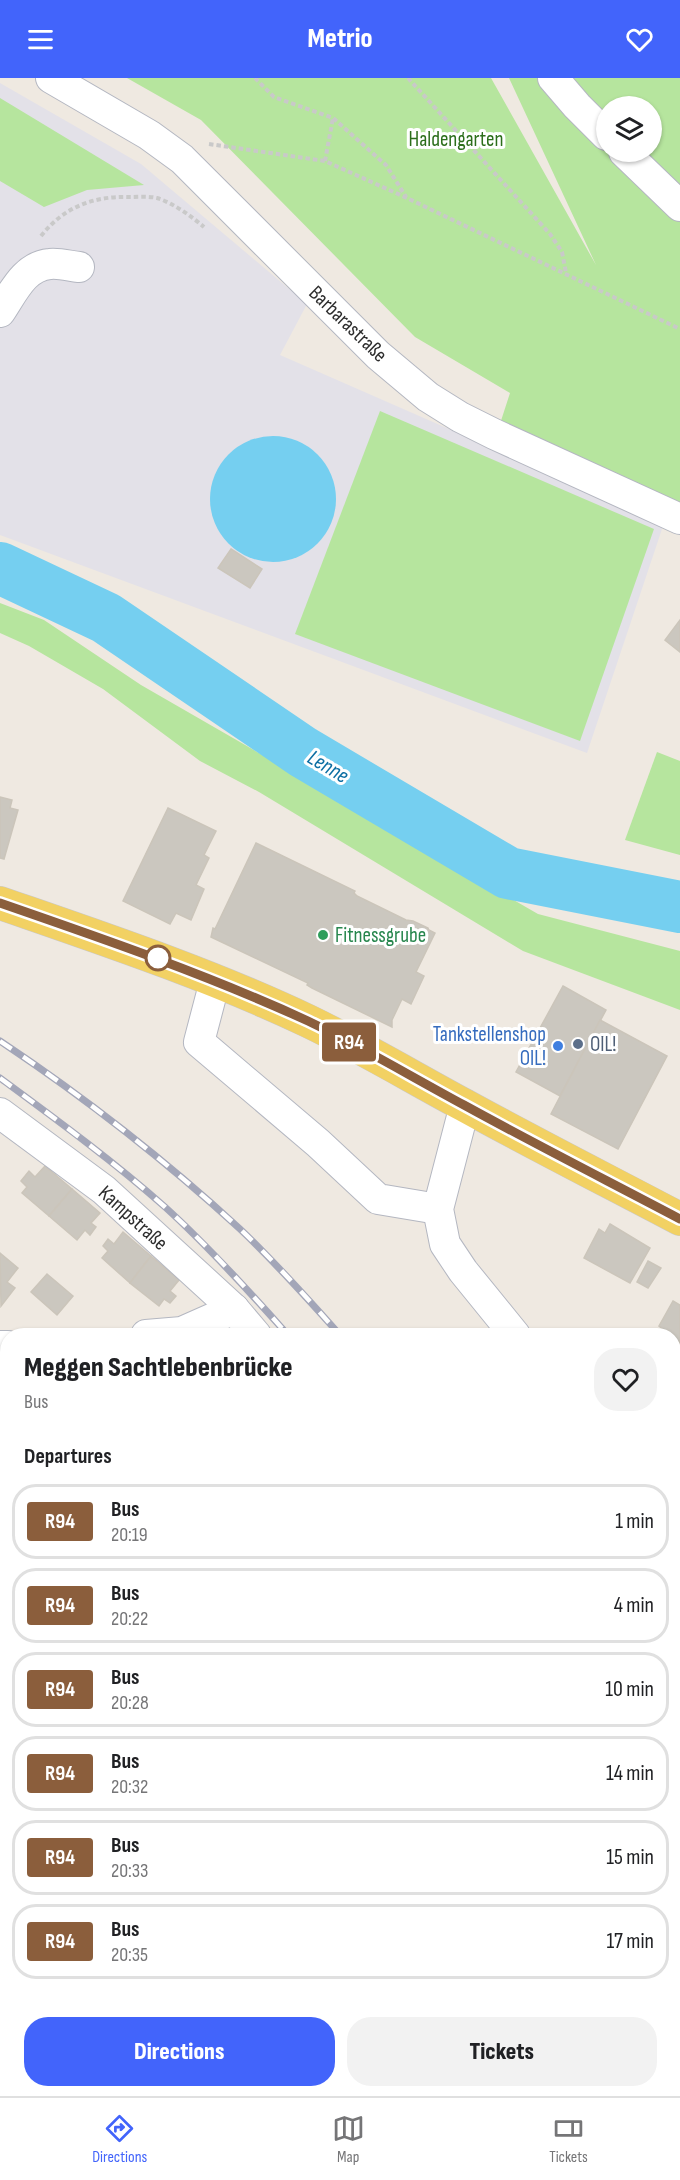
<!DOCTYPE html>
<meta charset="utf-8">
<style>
:root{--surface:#fff;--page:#f2f2f2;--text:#202124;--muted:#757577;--line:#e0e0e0;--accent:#4264fb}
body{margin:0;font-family:"Sofia Sans Condensed",sans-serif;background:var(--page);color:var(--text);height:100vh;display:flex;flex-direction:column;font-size:22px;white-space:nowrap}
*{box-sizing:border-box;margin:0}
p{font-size:20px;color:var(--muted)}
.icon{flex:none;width:33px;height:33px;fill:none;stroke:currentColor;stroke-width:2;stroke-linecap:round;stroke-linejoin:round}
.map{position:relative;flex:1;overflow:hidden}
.drawer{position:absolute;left:0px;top:1250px;width:681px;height:770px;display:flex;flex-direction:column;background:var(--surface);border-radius:24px 24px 0 0;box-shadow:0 2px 4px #0004}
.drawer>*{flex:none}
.badge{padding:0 12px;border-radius:4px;font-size:21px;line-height:39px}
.buttons{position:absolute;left:596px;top:18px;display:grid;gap:12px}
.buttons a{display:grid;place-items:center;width:66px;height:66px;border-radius:50%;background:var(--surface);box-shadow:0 2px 4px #0004;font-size:30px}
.map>.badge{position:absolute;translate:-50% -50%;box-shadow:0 0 0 3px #fff}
h2{padding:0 24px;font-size:22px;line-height:54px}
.round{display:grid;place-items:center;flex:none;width:63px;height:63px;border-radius:24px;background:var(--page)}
.summary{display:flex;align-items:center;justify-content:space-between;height:102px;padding:0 24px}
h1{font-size:28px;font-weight:800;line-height:45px}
.primary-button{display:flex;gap:12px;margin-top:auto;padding:12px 24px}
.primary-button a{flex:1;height:69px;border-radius:24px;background:var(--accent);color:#fff;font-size:24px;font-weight:800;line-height:69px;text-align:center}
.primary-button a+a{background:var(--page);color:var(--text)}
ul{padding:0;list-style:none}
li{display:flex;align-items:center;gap:18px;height:75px;margin:0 12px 9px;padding:0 12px;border:3px solid var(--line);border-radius:24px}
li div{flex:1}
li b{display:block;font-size:22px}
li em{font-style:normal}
li .badge{min-width:66px;font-weight:700;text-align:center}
header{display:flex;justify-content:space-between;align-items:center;height:78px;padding:0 24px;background:var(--accent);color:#fff;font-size:27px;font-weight:800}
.menu{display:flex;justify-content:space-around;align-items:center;height:84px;border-top:2px solid var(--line);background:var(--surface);font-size:16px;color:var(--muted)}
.menu a{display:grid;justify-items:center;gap:3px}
.menu .active{color:var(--accent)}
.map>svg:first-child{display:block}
.industrial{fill:#e3e1e8}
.green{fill:#b6e59e;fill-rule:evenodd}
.cemetery{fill:#c8d9b8}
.water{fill:#75cff0}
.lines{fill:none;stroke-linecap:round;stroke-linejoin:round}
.river{stroke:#75cff0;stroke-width:52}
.building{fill:#cbc7bf;stroke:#cbc5ba;stroke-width:1.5}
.minor-casing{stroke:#b4b7c1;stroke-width:32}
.major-casing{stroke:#c9c9c9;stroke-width:34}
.path{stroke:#c9c9c9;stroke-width:4;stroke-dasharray:4.5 3;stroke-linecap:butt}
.minor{stroke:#fff;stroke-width:30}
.major{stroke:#f2d163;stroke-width:33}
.rail-casing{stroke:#a3a6b8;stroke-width:7}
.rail{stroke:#fff;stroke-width:4.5;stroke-dasharray:14;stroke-linecap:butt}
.line-casing{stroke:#fff;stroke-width:14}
.line{stroke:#8b5e3c;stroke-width:9}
.leisure-dot{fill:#2e9e5b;stroke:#fff;stroke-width:2}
.stop-dot{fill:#fff;stroke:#8b5e3c;stroke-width:3}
.service-dot{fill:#5c6f8a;stroke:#fff;stroke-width:2}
.shop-dot{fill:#3f7fe0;stroke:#fff;stroke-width:2}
.labels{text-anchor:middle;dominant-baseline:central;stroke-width:6;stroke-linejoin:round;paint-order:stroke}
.park-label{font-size:21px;fill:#2c6e1b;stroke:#fff}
.street-label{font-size:21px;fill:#2e2e2e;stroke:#fff}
.leisure-label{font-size:21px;fill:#27864d;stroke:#fff;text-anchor:start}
.shop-label{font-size:21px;fill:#366cbe;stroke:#fff;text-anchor:end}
.service-label{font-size:21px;fill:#4e5e75;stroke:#fff;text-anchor:start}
.water-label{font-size:22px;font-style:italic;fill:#0d6fa3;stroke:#fff}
</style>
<header><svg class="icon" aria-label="menu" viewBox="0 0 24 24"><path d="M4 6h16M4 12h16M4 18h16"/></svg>Metrio<svg class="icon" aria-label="heart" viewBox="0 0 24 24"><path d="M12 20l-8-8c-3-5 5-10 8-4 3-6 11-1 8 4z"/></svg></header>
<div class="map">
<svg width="680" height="2018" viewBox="0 0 680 2018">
<rect width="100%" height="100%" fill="#efe9e1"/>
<path class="industrial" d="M0 5 141 86 307 226 280 277 664 445 587 675 0 457Z"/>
<g class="green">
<path d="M127 0H491L596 187 509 0H680V429L498 352 510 315 415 259 201 42ZM606 28H651V74H606Z"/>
<path d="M0 20 144 107 87 112 44 129 0 103Z"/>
<path d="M380 333 654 451 580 663 295 556Z"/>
<path d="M0 525 44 542 141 607 538 836 680 873V932L523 873 259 714 200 683 103 611 29 568 0 555Z"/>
<path d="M657 674 680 683V777L625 762Z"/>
</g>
<path class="cemetery" d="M156 2012H630L632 2018H151Z"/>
<circle class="water" cx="273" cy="421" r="63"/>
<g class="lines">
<path class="river" d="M0 490 106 540 303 674 508 795 680 829"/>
</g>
<g class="building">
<path d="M231 471 262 491 250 510 218 490Z"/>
<path d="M680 542V574L665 562Z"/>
<path d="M0 719 12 722 10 730 18 732 4 781 0 780Z"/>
<path d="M168 730 216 753 204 777 209 780 196 807 204 811 191 842 176 835 170 846 123 823Z"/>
<path d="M256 765 355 813 354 815 357 818 406 842 413 843 428 850 429 853V852L435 855 416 894 424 898 411 926 402 921 392 942V949L312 910 307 907 308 905 211 859 213 850 215 851Z"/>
<path d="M563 908 606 932 560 1018 516 994Z"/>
<path d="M600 942 667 978 618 1071 551 1036Z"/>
<path d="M45 1088 72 1111 49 1138 22 1115 27 1109 21 1103 29 1093 35 1099Z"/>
<path d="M72 1111 100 1135 91 1145 96 1149 90 1157 85 1152 77 1162 49 1138Z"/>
<path d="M610 1146 650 1170 630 1205 584 1180 599 1151 605 1155Z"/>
<path d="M123 1154 151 1178 130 1205 102 1180 108 1173 103 1168 108 1161 114 1166Z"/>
<path d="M0 1175 18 1190 7 1204 15 1210 1 1228Z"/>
<path d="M151 1178 179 1202 170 1213 176 1218 170 1225 164 1221 159 1228 130 1205Z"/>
<path d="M648 1183 661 1190 648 1210 637 1204Z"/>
<path d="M47 1196 73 1218 57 1237 31 1214Z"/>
<path d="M673 1223 680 1227V1265L674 1260V1257H670L659 1248Z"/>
<path d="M0 1399 8 1405V1455L3 1461 0 1459Z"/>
<path d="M0 1509 8 1512V1549L5 1557 0 1555Z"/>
<path d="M677 1832 680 1835V1879L675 1883 674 1835Z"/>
<path d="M8 2001V2012H23L15 2018H0V2003L2 2005Z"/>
</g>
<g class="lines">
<g class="minor-casing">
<g id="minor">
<path d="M51 0 149 57 182 81 378 277 428 319 460 339 494 356 680 441"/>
<path d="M553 0 577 28 606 57"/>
<path d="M624 74 680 128"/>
<path d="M0 234C13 215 24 188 50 186 59 185 70 188 79 189"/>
<path d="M215 903 199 964 318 1065 378 1121 438 1131"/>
<path d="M465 1027 438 1131 445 1166 463 1193 515 1257"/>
<path d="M0 1035 104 1112 234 1231 256 1257"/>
<path d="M146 1257 182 1254 234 1231"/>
<path d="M0 1268H8"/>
<path d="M674 1451 680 1459"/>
<path d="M0 1596 8 1588"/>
<path d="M0 1652 8 1671"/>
<path d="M674 1766 680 1774"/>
<path d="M0 1874 8 1866"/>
</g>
</g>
<g class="major-casing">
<path id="major" d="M0 825C104 861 209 896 308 943 362 969 412 999 464 1027 535 1066 608 1103 680 1141"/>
</g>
<g class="path">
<path d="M255 0 274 19 333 40 386 87 406 119"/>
<path d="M408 0 550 156 562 174 566 195"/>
<path d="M209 66 325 83 407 120 680 251"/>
<path d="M325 83 333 40"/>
<path d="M41 158C64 129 93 118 129 119 138 119 148 118 157 120 173 125 191 138 204 149"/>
<path d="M211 2012 219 2018"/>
<path d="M265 2012 272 2018"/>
<path d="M320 2012 328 2018"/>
<path d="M380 2012 387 2018"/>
<path d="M422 2012 430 2018"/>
<path d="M470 2012 477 2018"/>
<path d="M521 2012 528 2018"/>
<path d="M573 2012 581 2018"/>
<path d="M607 2012 610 2018"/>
<path d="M335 2018 341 2012"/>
<path d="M547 2018 552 2012"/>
</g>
<use href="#minor" class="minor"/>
<use href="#major" class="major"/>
<g class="rail-casing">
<g id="rail">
<path d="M0 963C84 1019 165 1082 240 1151 275 1184 308 1221 340 1257"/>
<path d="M0 1000C57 1042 113 1083 165 1129 209 1169 249 1213 288 1257"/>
<path d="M674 1661 680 1669"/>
<path d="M674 1723 680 1731"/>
</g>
</g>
<use href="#rail" class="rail"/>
</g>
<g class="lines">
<g class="line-casing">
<path id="line" d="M0 825C104 861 208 897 308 943 362 969 412 999 464 1027 535 1066 608 1103 680 1141"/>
</g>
<use href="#line" class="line"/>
</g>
<circle class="leisure-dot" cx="323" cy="857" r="6"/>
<circle class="stop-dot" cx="158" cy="880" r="12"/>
<circle class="service-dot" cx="578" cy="966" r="6"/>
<circle class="shop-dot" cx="558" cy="968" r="6"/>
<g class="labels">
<g class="park-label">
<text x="456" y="61">Haldengarten</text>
</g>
<g class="street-label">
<text transform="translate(348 246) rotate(44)">Barbarastraße</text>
<text transform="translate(133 1140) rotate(42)">Kampstraße</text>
</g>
<g class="leisure-label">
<text x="335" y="857">Fitnessgrube</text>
</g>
<g class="shop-label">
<text x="546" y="956">Tankstellenshop<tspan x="546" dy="24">OIL!</tspan></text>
</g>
<g class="service-label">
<text x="590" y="966">OIL!</text>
</g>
<g class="water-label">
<text transform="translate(328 689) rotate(31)">Lenne</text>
</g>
</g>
</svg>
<div class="buttons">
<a><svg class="icon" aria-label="layers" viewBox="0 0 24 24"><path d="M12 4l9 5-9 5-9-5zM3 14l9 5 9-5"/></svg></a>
</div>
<b class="badge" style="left:349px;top:964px;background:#8b5e3c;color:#fff">R94</b>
<section class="drawer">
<div class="summary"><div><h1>Meggen Sachtlebenbrücke</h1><p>Bus</p></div><a class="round"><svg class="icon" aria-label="heart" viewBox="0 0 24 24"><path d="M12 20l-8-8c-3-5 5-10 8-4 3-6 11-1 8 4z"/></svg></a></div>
<h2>Departures</h2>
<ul>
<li><span class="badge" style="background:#8b5e3c;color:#fff">R94</span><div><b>Bus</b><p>20:19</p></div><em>1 min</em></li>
<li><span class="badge" style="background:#8b5e3c;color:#fff">R94</span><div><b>Bus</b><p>20:22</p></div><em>4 min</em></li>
<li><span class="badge" style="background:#8b5e3c;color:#fff">R94</span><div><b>Bus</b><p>20:28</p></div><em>10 min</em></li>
<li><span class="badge" style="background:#8b5e3c;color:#fff">R94</span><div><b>Bus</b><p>20:32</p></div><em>14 min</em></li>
<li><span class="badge" style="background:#8b5e3c;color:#fff">R94</span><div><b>Bus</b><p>20:33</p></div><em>15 min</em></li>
<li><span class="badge" style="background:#8b5e3c;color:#fff">R94</span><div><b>Bus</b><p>20:35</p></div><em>17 min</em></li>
</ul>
<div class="primary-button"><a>Directions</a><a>Tickets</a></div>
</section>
</div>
<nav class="menu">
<a class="active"><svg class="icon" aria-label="directions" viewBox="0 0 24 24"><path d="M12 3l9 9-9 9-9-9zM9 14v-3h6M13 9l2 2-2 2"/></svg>Directions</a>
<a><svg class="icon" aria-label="map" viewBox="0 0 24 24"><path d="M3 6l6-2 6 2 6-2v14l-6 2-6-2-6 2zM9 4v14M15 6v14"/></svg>Map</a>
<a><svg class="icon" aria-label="tickets" viewBox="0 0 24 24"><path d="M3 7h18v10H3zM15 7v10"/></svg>Tickets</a>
</nav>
